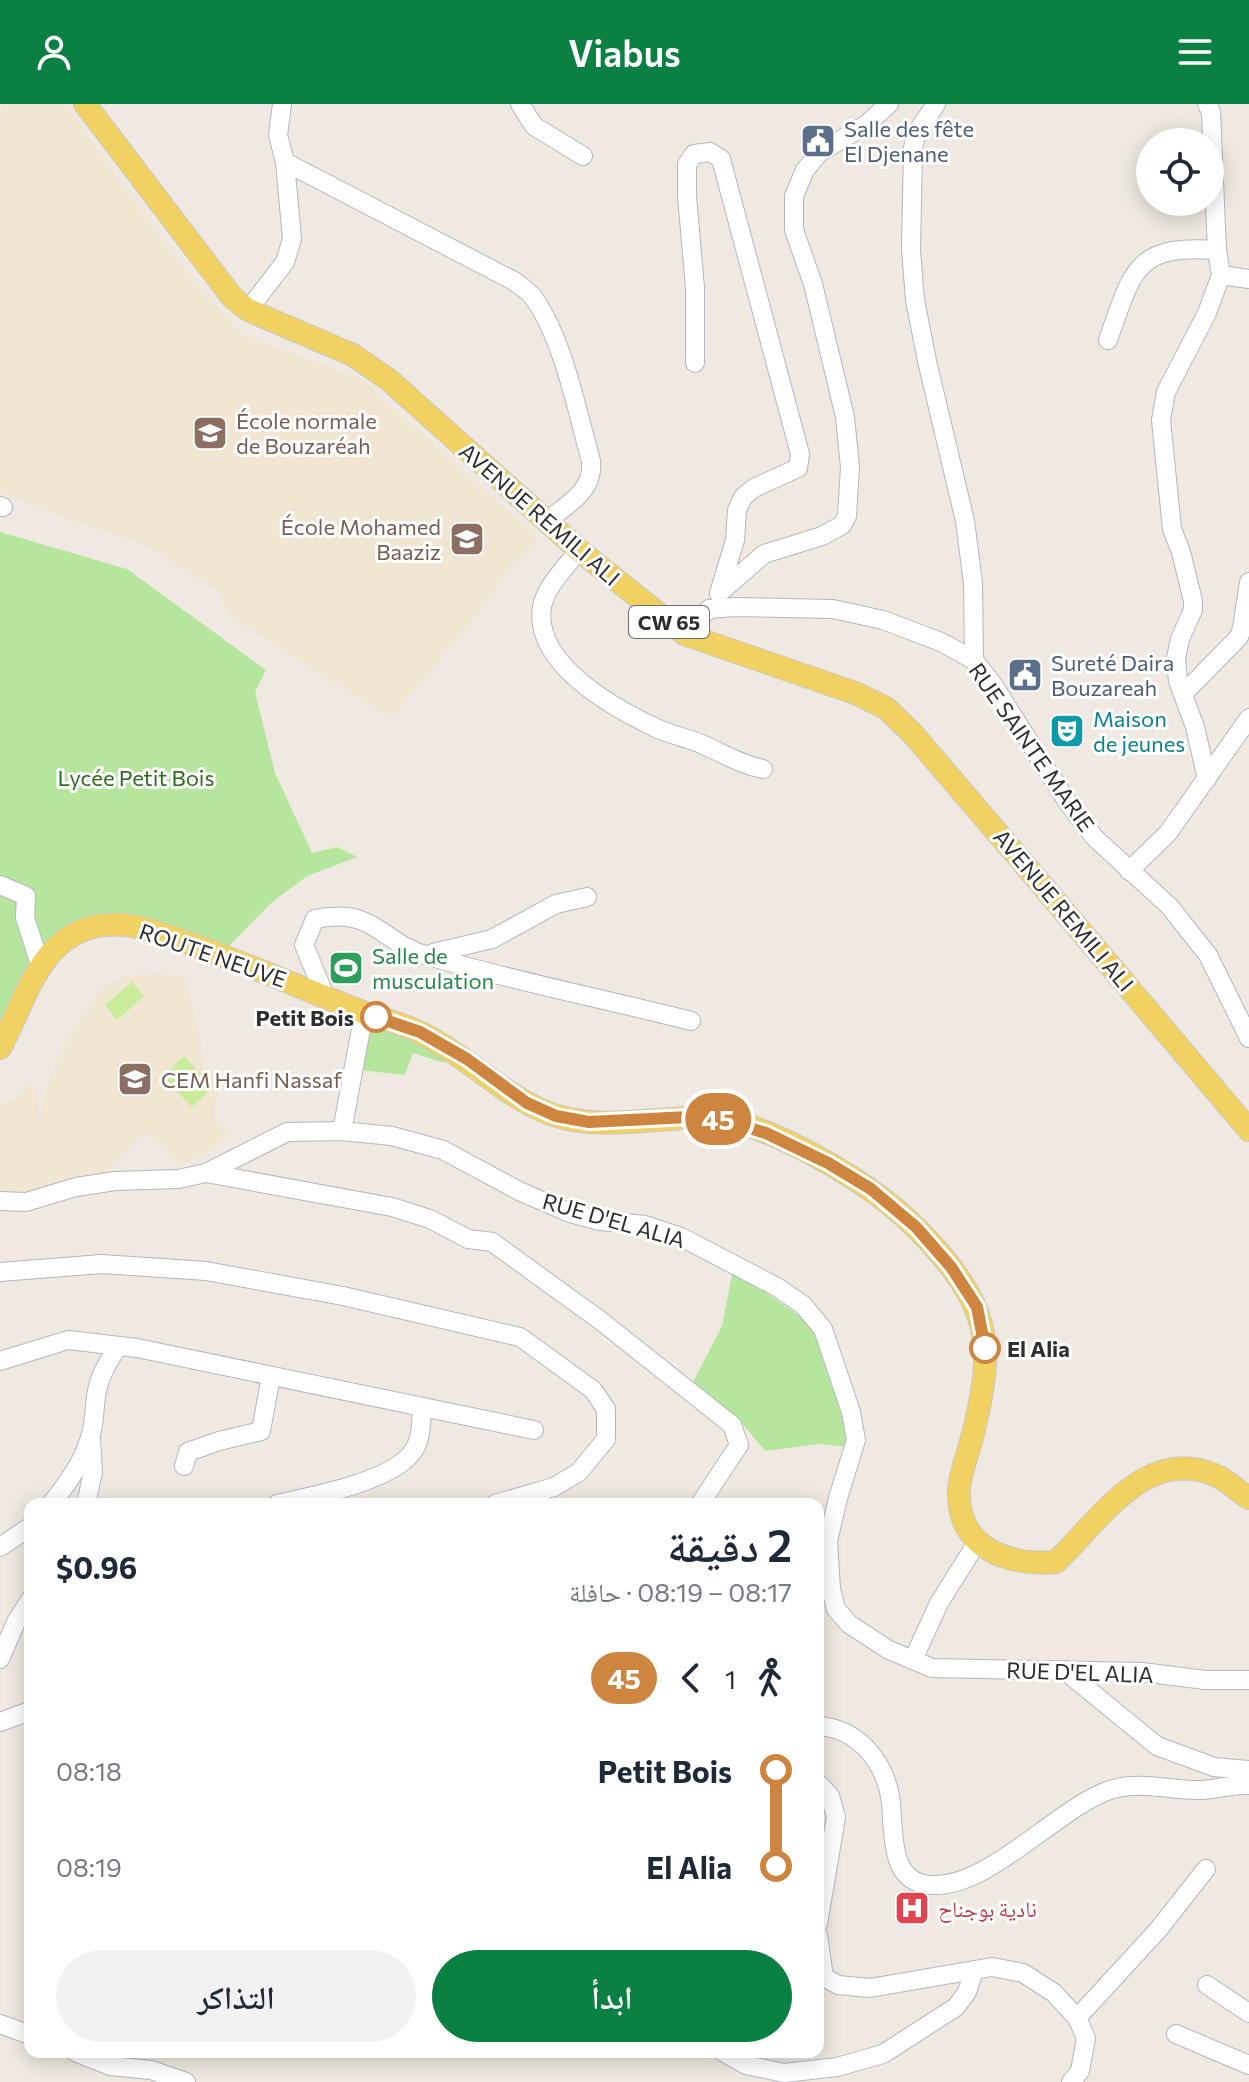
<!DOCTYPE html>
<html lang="ar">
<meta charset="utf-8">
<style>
:root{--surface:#fff;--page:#f2f2f3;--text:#1f2937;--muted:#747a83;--accent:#0b8043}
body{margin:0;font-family:Commissioner,"Noto Naskh Arabic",sans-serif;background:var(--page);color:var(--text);direction:rtl;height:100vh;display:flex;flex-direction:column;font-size:30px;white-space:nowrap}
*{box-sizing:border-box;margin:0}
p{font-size:26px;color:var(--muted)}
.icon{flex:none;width:44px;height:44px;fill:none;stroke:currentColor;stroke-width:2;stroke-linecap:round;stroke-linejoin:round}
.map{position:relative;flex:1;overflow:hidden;direction:ltr}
.drawer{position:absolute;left:24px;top:1394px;width:800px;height:560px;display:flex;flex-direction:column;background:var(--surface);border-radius:16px;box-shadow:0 4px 20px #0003;direction:rtl}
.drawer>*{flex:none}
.badge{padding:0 16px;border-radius:26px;font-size:28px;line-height:52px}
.fabs{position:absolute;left:1136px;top:24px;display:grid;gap:16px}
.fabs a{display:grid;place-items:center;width:88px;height:88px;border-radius:50%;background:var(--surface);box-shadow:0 4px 20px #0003;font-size:40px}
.map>.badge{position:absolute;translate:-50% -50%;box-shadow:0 0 0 4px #fff}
.legs{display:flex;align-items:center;gap:12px;height:88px;padding:0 32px;font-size:26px}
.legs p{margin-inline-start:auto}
.head{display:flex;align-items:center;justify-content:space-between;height:136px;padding:0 32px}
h1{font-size:44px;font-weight:600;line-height:60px}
.primary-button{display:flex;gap:16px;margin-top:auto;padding:16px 32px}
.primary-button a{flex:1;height:92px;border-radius:48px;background:var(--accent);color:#fff;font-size:32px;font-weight:600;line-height:92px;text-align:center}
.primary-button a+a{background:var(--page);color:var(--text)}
ul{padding:0 32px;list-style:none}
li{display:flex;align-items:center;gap:28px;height:96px;font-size:30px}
li i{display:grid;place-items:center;width:12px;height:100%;margin:0 10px;background:currentColor}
li i::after{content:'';width:20px;height:20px;margin:-10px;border:6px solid;border-radius:50%;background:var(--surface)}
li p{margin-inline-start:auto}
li:first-child i{background:linear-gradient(#0000 50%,currentColor 0)}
li:last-child i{background:linear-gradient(currentColor 50%,#0000 0)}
header{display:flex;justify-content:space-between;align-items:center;height:104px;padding:0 32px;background:var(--accent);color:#fff;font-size:36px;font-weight:600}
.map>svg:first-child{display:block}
.education{fill:#f0e6d1}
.green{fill:#b6e59e}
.pitch{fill:#c9ec9a}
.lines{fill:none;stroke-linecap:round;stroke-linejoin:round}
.minor-casing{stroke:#b4b7c1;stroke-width:20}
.major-casing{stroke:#c9c9c9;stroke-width:24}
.minor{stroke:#fff;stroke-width:18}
.major{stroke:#f2d163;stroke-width:22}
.line-1-casing{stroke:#fff;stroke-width:18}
.line-1{stroke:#cd853f;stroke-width:12}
.stop-1-dot{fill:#fff;stroke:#cd853f;stroke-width:4}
.labels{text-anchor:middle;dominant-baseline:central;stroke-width:6;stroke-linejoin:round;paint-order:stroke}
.shield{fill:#fff;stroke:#6d6d6d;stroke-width:2}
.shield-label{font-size:20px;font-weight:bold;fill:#2e2e2e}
.service-label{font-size:22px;fill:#4e5e75;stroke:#fff;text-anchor:start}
.education-label{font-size:22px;fill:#785e54;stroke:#fff;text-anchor:start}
.street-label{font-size:22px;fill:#2e2e2e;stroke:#fff}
.culture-label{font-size:22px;fill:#0d838f;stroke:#fff;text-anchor:start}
.park-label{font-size:22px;fill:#2c6e1b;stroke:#fff}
.leisure-label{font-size:22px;fill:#27864d;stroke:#fff;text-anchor:start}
.stop-label{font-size:22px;font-weight:bold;fill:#2e2e2e;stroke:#fff;text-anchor:end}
.health-label{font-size:22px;fill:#be3a42;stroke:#fff;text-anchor:start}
</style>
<header><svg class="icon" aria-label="menu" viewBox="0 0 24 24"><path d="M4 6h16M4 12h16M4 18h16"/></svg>Viabus<svg class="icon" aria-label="person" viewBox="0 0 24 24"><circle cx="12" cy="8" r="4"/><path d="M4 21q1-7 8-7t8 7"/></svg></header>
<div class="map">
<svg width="1249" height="1978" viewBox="0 0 1249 1978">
<rect width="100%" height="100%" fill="#efe9e1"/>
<g class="education">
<path d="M2 0H65L176 155 242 231 365 276 383 295 538 434 493 487 480 507 391 615 232 514 218 487 140 439 67 415 0 388V20Z"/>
<path d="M154 869 185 874 199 927 204 968 221 971 214 1011 228 1032 204 1051 179 1061 145 1028 109 1065 71 1088 0 1091V1001L15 994 26 981 38 985 39 1014 48 979 56 960 74 924 103 883 123 873Z"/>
</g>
<g class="green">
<path d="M0 428 127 465 266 566 255 588 275 669 312 749 337 743 357 753 307 772 271 799 228 843 135 810 98 809 52 833 20 877 0 916Z"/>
<path d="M373 922 448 950 444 959 413 949 405 971 360 966 367 931Z"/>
<path d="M733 1166 810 1219 845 1308 849 1343 818 1340 765 1347 740 1317 693 1278 722 1222Z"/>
</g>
<g class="pitch">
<path d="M132 878 144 892 117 916 105 901Z"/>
<path d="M184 952 213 983 192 1003 163 972Z"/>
</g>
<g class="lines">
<g class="minor-casing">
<g id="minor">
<path d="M520 0 534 22 583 52"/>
<path d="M936 0 917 28 913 44 911 146 915 196 927 257 965 417 973 479 974 556"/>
<path d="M285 58 514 177C520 182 528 186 533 193 563 234 577 307 591 357 594 388 568 399 546 418"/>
<path d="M1221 171 1249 175"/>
<path d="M248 206 285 158 292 135 285 58 278 31 282 0"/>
<path d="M1108 236C1133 167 1134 140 1217 146"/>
<path d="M695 259V184L687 92V60L694 50 710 48 721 55 800 350 798 364 754 384 743 393 737 406 735 436 719 489"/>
<path d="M0 402 3 403"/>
<path d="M579 446C567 462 545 483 542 503 533 559 612 603 654 623 670 631 689 634 706 642 726 651 742 661 763 665"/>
<path d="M719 489 764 450 822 432 842 421 847 412 850 363 845 313 813 180 794 126V92L805 66 819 49 867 20 889 0"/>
<path d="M684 530 709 505 734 503 833 505 883 516 941 538 974 556 994 582 1068 699 1094 733 1170 803 1208 851 1249 934"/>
<path d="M1183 590 1239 533 1242 524 1249 478"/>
<path d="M1207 675 1195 623 1178 577 1176 554 1180 535 1193 506V497L1181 448 1172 425 1161 316 1166 288 1207 209 1221 171 1217 146 1211 8 1207 0"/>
<path d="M1129 767 1168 729 1249 614"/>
<path d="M0 781 26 792 25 814 40 860"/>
<path d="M433 849 492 835 556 800 587 793"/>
<path d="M325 892 304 841 315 815C376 803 379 838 428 852 514 877 604 895 691 917"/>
<path d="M342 1027 364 909"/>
<path d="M206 1069 392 1103 430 1115 468 1135 492 1138 601 1217 732 1321 739 1341 700 1400"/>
<path d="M0 1097 26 1098 76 1083 115 1077 178 1075 206 1069 287 1028 342 1027 392 1032 443 1046 519 1087 570 1109 600 1117 645 1121 681 1133 777 1183 803 1201 823 1225 851 1308 856 1336 838 1394 828 1437 831 1485 836 1505 849 1520 889 1546 932 1564 1142 1568 1205 1576H1249"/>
<path d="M0 1168 102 1160 206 1167 343 1192 520 1233 593 1286 606 1305V1335L579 1368 554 1383 495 1400"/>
<path d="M0 1257 68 1236 137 1244 534 1326"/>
<path d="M184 1362 188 1348 219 1337 261 1327 271 1272"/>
<path d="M51 1400C68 1379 84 1357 91 1330 95 1316 94 1301 97 1287 100 1270 109 1257 118 1242"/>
<path d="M86 1400 93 1368 91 1336"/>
<path d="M277 1400C313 1392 388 1378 411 1350 422 1337 421 1319 422 1303"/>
<path d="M0 1443 30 1423"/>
<path d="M0 1555 16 1518 30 1496"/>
<path d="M913 1556 939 1499 978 1437"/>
<path d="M1064 1566 1157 1642 1214 1663 1249 1666"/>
<path d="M0 1618 30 1607"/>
<path d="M818 1622C837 1623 853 1631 866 1644 878 1657 887 1674 890 1692 895 1721 887 1773 924 1780 982 1792 1056 1704 1110 1686 1140 1676 1171 1687 1201 1686 1217 1685 1233 1680 1249 1681"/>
<path d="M818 1679 830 1692 836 1713 818 1820"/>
<path d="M818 1831 824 1873 838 1881 870 1884 992 1863 1023 1869 1054 1889 1077 1914 1086 1934 1080 1967 1071 1978"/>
<path d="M1207 1881 1249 1909"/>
<path d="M1077 1914 1158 1826 1206 1765"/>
<path d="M0 1920 30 1931"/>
<path d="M1176 1930 1249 1961"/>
<path d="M75 1948 110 1962 151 1966 186 1978"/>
<path d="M723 1948 746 1961 784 1969 837 1963 883 1950 956 1903 967 1888 974 1867"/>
</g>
</g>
<g class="major-casing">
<g id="major">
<path d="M85 0 232 193 248 206 353 251 389 276 579 446 684 530 855 589 886 604 912 629 1019 754 1249 1026"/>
<path d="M0 944C26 897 40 827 105 821 133 818 159 829 185 838 246 859 305 886 365 909 384 916 404 920 421 929 468 952 506 995 554 1011 591 1024 635 1017 673 1015 685 1014 699 1011 710 1012 775 1022 872 1079 917 1125 950 1158 983 1198 985 1246 987 1270 977 1317 970 1341 966 1355 960 1371 959 1385 956 1443 1006 1462 1056 1458 1100 1416 1148 1338 1219 1373 1229 1378 1239 1388 1249 1394"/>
</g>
</g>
<use href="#minor" class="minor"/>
<use href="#major" class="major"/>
</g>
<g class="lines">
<g class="line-1-casing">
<path id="line-1" d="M376 913 420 928 467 955 527 999 556 1012 589 1018 709 1012 766 1029 828 1059 871 1085 916 1123 951 1163 977 1203 985 1244"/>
</g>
<use href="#line-1" class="line-1"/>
</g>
<defs>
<g id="civic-square" transform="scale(1.8)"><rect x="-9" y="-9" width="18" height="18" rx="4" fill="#5c6f8a" stroke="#fff"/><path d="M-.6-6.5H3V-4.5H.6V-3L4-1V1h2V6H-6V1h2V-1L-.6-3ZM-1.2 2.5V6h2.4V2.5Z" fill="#fff"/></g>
<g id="university-square" transform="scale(1.8)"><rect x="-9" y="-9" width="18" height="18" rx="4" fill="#8d6e63" stroke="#fff"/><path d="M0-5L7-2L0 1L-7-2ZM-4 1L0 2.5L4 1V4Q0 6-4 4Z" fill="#fff"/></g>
<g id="school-square" transform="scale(1.8)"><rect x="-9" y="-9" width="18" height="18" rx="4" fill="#8d6e63" stroke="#fff"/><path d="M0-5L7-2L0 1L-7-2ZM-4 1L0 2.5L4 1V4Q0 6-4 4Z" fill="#fff"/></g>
<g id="theatre-square" transform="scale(1.8)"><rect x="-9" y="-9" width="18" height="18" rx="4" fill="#0f9aa8" stroke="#fff"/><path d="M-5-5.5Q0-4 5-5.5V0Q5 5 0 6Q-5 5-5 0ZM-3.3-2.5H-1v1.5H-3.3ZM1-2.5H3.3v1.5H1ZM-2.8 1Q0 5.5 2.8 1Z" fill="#fff"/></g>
<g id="stadium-square" transform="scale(1.8)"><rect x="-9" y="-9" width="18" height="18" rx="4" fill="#2e9e5b" stroke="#fff"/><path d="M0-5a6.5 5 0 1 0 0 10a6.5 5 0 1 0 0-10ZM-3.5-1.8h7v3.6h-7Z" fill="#fff"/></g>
<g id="hospital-square" transform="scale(1.8)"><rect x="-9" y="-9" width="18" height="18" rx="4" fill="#e0444e" stroke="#fff"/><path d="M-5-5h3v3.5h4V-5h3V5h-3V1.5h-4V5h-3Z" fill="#fff"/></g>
</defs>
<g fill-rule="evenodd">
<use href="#civic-square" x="818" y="37"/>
<use href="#university-square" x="210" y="329"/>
<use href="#school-square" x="467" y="435"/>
<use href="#civic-square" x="1025" y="571"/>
<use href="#theatre-square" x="1067" y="627"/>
<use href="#stadium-square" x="346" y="864"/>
<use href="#school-square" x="135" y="975"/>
<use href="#hospital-square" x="912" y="1804"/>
</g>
<g class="stop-1-dot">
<circle cx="376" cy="913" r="14"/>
<circle cx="985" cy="1244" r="14"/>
</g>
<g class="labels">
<rect class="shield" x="629" y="502" width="80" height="32" rx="6"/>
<g class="shield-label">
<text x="669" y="518">CW 65</text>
</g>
<g class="service-label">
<text x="844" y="24">Salle des fête<tspan x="844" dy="25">El Djenane</tspan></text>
<text x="1051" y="558">Sureté Daira<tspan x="1051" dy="25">Bouzareah</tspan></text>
</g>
<g class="education-label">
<text x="236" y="316">École normale<tspan x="236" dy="25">de Bouzaréah</tspan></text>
<text x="441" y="422" text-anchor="end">École Mohamed<tspan x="441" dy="25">Baaziz</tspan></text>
<text x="161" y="975">CEM Hanfi Nassaf</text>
</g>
<g class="street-label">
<text transform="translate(540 410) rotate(41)">AVENUE REMILI ALI</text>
<text transform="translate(1032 643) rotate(55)">RUE SAINTE MARIE</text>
<text transform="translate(1064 806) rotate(50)">AVENUE REMILI ALI</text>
<text transform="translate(213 851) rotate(19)">ROUTE NEUVE</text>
<text transform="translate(614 1116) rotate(16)">RUE D'EL ALIA</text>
<text transform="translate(1080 1568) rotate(2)">RUE D'EL ALIA</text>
</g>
<g class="culture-label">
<text x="1093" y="614">Maison<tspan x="1093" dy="25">de jeunes</tspan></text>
</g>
<g class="park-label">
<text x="136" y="673">Lycée Petit Bois</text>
</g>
<g class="leisure-label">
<text x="372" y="851">Salle de<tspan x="372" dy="25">musculation</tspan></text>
</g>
<g class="stop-label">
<text x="354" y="913">Petit Bois</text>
<text x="1007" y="1244" text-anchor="start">El Alia</text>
</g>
<g class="health-label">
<text x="938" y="1804">نادية بوجناح</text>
</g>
</g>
</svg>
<div class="fabs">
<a><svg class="icon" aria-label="locate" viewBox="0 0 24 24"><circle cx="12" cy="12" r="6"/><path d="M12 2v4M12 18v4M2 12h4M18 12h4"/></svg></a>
</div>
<b class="badge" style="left:718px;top:1015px;background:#cd853f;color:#fff">45</b>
<section class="drawer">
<div class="head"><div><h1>2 دقيقة</h1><p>08:17 – 08:19 · حافلة</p></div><b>$0.96</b></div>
<div class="legs"><svg class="icon" aria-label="walk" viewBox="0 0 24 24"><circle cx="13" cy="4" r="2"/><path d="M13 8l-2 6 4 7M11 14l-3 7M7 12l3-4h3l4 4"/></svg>1<svg class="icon" aria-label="back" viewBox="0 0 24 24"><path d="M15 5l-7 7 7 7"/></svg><b class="badge" style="background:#cd853f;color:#fff">45</b></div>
<ul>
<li><i style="color:#cd853f"></i><b>Petit Bois</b><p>08:18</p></li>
<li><i style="color:#cd853f"></i><b>El Alia</b><p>08:19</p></li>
</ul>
<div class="primary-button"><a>ابدأ</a><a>التذاكر</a></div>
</section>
</div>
